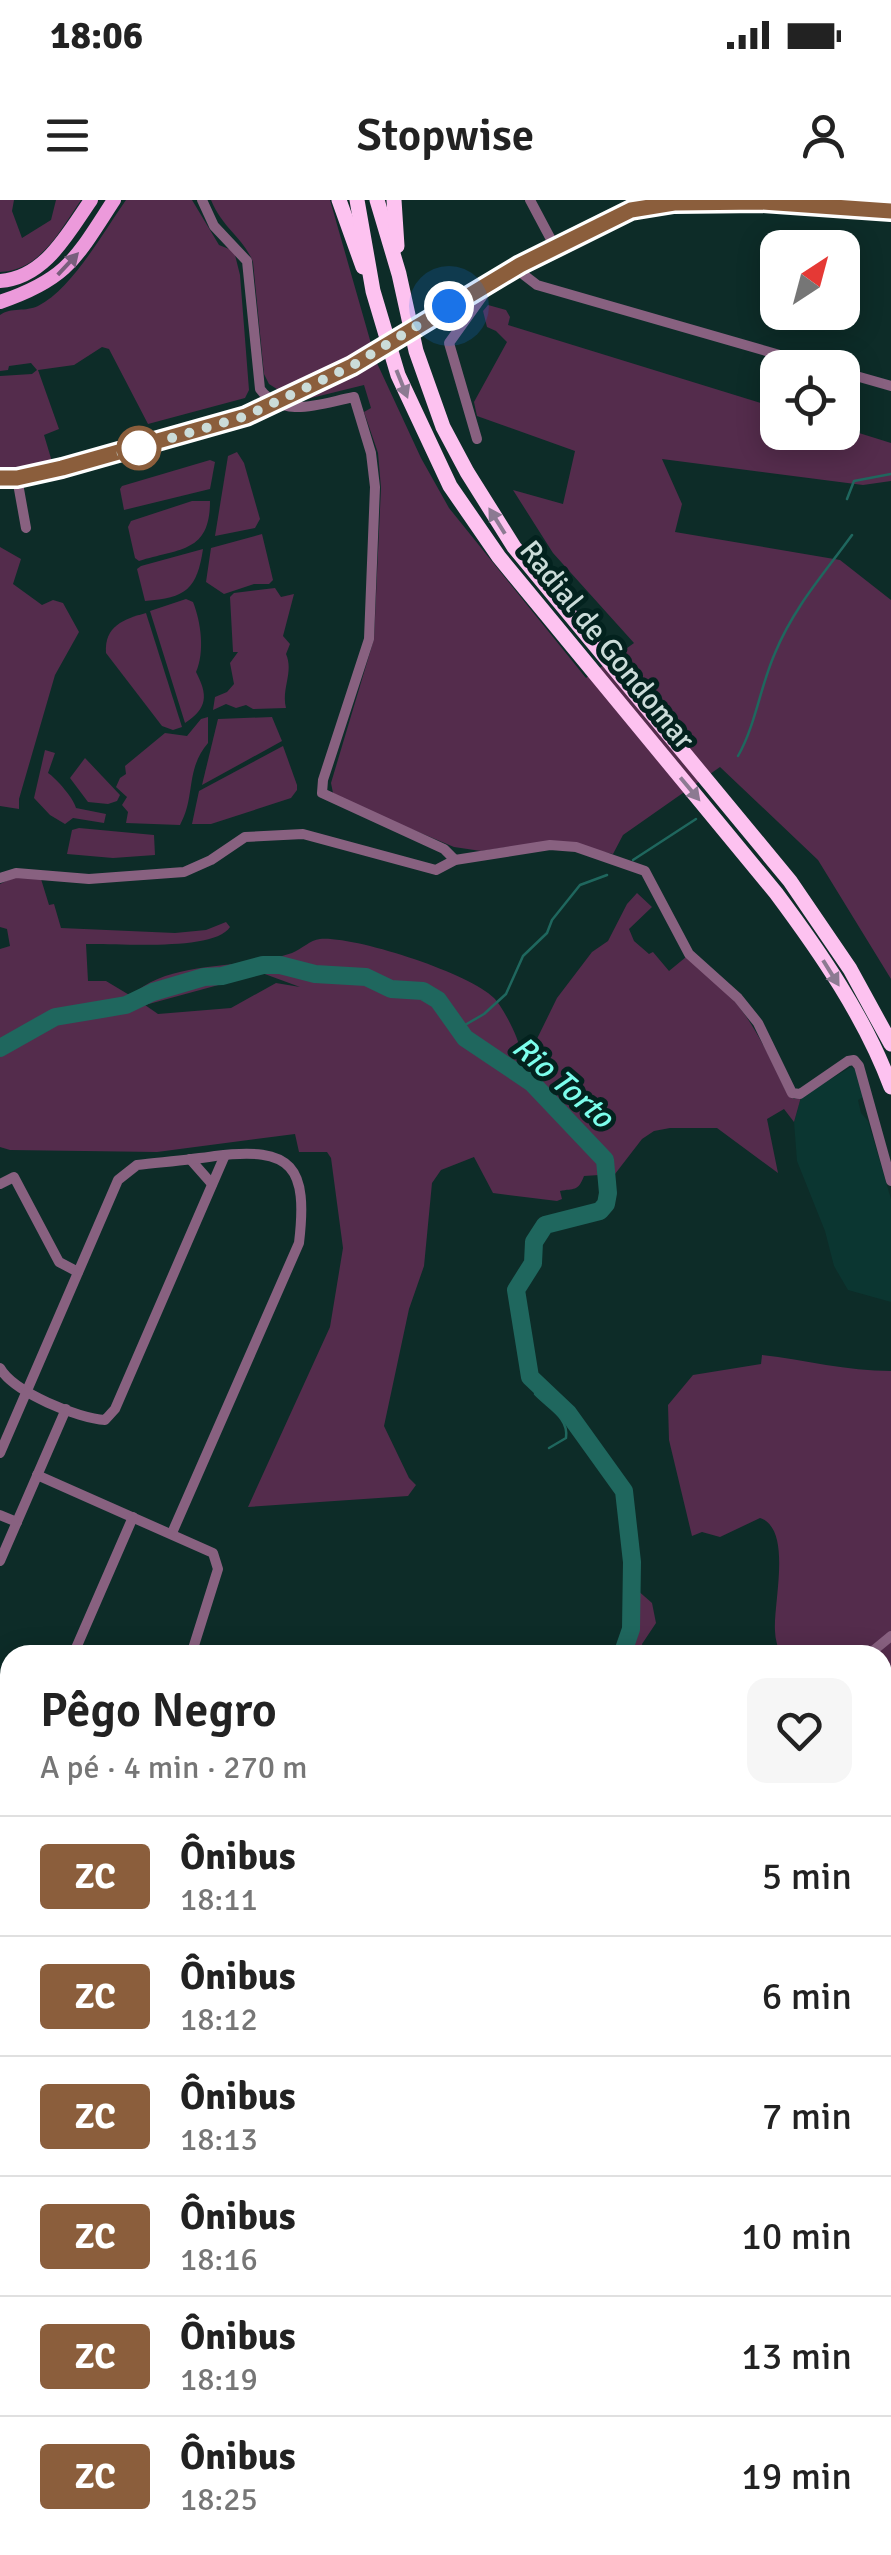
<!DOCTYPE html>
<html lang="pt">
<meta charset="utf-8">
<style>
:root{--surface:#fff;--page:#f6f6f6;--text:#222;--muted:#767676;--line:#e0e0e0}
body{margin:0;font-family:Signika,sans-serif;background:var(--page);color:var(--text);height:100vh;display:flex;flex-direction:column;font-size:38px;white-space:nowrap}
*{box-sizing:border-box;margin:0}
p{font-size:32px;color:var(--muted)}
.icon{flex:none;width:55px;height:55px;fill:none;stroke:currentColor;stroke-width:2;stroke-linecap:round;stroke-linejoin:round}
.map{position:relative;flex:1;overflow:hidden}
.panel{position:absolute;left:0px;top:1445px;width:892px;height:910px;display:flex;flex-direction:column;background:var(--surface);border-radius:30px 30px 0 0;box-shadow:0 5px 25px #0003}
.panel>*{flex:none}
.badge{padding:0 20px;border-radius:8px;font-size:35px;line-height:65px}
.needle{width:65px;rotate:36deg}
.buttons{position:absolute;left:760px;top:30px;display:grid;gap:20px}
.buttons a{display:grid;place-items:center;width:100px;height:100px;border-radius:20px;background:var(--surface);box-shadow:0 5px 25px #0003;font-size:50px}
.you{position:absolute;width:50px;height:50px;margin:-25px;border:8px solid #fff;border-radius:50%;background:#1a73e8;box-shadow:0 0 0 15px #1a73e833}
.map>.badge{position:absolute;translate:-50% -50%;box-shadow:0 0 0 5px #fff}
.round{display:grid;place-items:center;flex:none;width:105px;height:105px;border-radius:20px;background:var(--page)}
.overview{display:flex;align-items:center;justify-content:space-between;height:170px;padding:0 40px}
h1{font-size:48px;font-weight:600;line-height:75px}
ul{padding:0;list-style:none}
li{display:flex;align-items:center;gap:30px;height:120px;padding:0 40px;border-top:2px solid var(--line)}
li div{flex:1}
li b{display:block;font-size:38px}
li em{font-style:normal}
li .badge{min-width:110px;font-weight:700;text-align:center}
.status{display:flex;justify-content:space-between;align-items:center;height:70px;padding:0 50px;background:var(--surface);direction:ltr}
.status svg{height:28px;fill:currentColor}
header{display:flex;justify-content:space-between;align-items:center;height:130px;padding:0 40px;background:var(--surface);font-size:45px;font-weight:600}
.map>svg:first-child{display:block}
.built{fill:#0b3631}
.green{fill:#542c4c;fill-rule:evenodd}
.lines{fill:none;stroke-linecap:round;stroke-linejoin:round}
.stream{stroke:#1f675e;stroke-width:2.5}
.river{stroke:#1f675e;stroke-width:18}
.minor{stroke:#886180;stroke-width:10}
.major{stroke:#ec9adb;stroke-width:14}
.highway{stroke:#fdc2f0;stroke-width:15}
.minor-bridge{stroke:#886180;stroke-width:10}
.oneway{fill:#785e7c}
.oneway2{fill:#8c7a92}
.line-casing{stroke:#fff;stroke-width:22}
.line{stroke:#8b5e3c;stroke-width:15}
.walk{stroke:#cbdcd9;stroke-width:10;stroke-dasharray:0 18}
.stop-dot{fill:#fff;stroke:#8b5e3c;stroke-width:5}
.labels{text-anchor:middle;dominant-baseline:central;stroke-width:10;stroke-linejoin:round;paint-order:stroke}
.street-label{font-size:30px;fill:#cbdcd9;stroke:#03221e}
.water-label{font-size:32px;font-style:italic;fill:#7cfeec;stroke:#03221e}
</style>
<div class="status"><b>18:06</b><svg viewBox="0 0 49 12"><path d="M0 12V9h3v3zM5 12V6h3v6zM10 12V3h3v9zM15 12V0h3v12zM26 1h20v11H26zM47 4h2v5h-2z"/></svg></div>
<header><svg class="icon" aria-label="menu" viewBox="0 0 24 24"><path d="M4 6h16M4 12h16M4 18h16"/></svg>Stopwise<svg class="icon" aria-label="person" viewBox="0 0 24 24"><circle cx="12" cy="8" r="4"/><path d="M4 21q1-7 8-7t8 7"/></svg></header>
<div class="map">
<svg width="891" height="2355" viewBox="0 0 891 2355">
<rect width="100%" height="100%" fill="#0d2c28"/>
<g class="built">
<path d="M851 867 857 870 863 897 858 900 861 913 868 921 891 999V1102L848 1090 834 1066 825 1031 797 961 794 922 801 897Z"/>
<path d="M0 1849 10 1851V2012L3 2014H0Z"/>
</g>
<g class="green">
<path d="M0 0H14L12 11 22 38 51 20 56 0H81C61 29 40 71 0 72Z"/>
<path d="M126 0H192L219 45 234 51 240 75 249 190 245 198 148 224 109 149 102 147 74 165 38 170 59 229 44 235 53 265 27 273 0 275V176L32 174 37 170 31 163 9 166 8 170 0 171V115C11 107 26 112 38 106 72 89 104 31 126 0Z"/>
<path d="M211 0H330L376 161 421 258 449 308 586 478 634 443 553 353 513 290 563 304 575 251 477 216 474 202 507 142 496 131 487 127 483 111 488 105 506 110 510 117 508 125 777 208 778 232H842L843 228 891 243V281L863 285 662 259 682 304 675 332 840 360 891 400V779L818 660 720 567 623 635 613 654 551 641 481 651 454 647 354 605 333 593 331 583 374 439 381 288 378 253 364 212 371 208 364 185 303 200 363 170 354 155 293 187 280 191 269 184 264 174 253 62C243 37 223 29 211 0Z"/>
<path d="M237 252 244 263 260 319 255 328 215 336 228 256Z"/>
<path d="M210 260 215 262 210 289 124 310 120 289 122 286Z"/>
<path d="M192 301H210C210 353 180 348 139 361L135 358 128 327 131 321Z"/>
<path d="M262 334 273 380 269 384H254L224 394 206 382 211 348Z"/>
<path d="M0 347 21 359 13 384 42 405 53 400 63 403 79 432 55 475 19 599V609L0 606Z"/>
<path d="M203 349C197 389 186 398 145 401L137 369 141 366Z"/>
<path d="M275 388 281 397 294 394 283 436 290 444 286 454C294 472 281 489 286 508L253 509 246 505 236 508 226 504 213 510 215 497 227 492 234 484 230 463 238 452H233L230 397 234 393Z"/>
<path d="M186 399 193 402C201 422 205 452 196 472 208 495 208 508 185 523L150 411Z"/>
<path d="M146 413 182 527 173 530 162 526 106 453C104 426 124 419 146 413Z"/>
<path d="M208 517V543C185 570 196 596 180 625L126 623 128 612 122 605 127 597 116 587 120 578 126 574 125 566 165 533 187 536 201 519Z"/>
<path d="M272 517 282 541 202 585 218 519Z"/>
<path d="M283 546 297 585V590L291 598 211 624H192L199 591Z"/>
<path d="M45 550 55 553 48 573C57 579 74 599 76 608L106 614 104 623 73 618 65 624 50 615 34 598Z"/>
<path d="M85 558 120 595 117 601 108 604 88 602 70 578Z"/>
<path d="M79 628 154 635 155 655 113 658 67 654 72 630Z"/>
<path d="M19 675 41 679 49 705 54 704 61 728 175 733 206 730 226 722 230 727C214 752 116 743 86 744L88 781H106L131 796C172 758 242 771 292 753 302 749 310 740 320 739 355 736 469 773 494 798 504 809 519 838 521 853L532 849 557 798 592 752 608 741 627 704 637 693 652 707 629 729 634 741 649 754 653 752 669 771 686 757C743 799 756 829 786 891L794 899 801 897 794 922 784 909 767 919 778 973 717 928H670L654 931 642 939 615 974 584 976C578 992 574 988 560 991L562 999 557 1001 493 993 474 957 441 970 432 983 424 1066 409 1109 384 1226 409 1278 416 1285 408 1296 248 1307 330 1127 343 1048 331 958 327 952H299L295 934 157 952 10 950 0 947V749L10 746 7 729 0 727V684ZM262 773 300 787 276 783 231 808 158 814 145 805Z"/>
<path d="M762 1155C805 1160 847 1171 891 1171V1515L883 1538 882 1455H780C778 1447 775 1439 775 1431 773 1403 793 1329 760 1318L720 1337 702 1332 692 1336 669 1240 668 1205 693 1175 761 1164Z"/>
<path d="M636 1389 652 1403 656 1423 642 1444 645 1455H628Z"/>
<path d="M890 1954 891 2355H825L822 2345H882V1963Z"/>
</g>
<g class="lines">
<g class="stream">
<path d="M847 299 854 281 891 274"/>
<path d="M738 556C756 524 760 487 775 453 794 407 823 375 852 335"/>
<path d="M633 660 696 619"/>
<path d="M458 829 484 814 506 794 523 756 547 733 552 720 580 685 607 675"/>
<path d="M539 1184 535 1194C548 1208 569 1217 566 1238L549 1248"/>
</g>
<g class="river">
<path d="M0 848 55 817 126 805 153 792 204 777 222 776 263 765H280L315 774 366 777 391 789 423 791 438 800 465 838 532 883 605 960 608 993 606 1004 600 1011 545 1025 534 1042 533 1063 516 1090 530 1177 568 1213 624 1291 632 1362 631 1429 622 1455"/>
<path d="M882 1832 891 1828"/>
</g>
<g class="minor">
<path d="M202 0 214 26 247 61 260 189C283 220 322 203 354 197L371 253 375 287 369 439 323 580 322 593 444 649 455 660"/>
<path d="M530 0 555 47"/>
<path d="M520 65 524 75 537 85 825 168"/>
<path d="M449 106 520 65 631 10 647 5 762 3 891 11"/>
<path d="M842 172 891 186"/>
<path d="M477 239 449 143 489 87"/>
<path d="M0 278 33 275 121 253 246 217 352 166"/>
<path d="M17 278 26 328"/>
<path d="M0 678 16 673 89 679 184 672 211 660 245 637 303 634 436 670 455 660 550 645 576 647 645 671 689 754 738 798 758 823 792 893 800 894 848 861 854 860 859 866 891 981"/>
<path d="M190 959 212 984"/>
<path d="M0 984 14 977 59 1062 78 1072"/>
<path d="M0 1168C13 1192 79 1219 105 1220L115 1209 225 955"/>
<path d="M0 1253 118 980 137 965C163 962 189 960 215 956 293 946 308 967 299 1043L172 1333"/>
<path d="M37 1275 213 1353 218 1369 191 1455"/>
<path d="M0 1315 17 1322"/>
<path d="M0 1361 66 1209"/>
<path d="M73 1455 133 1317"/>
<path d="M868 1455 891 1436"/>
<path d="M0 1586 10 1590"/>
<path d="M2 1650 10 1660"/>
<path d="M882 1953 891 1943"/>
<path d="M0 2047 10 2038"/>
<path d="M8 2214 1 2232 10 2249"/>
<path d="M0 2264 10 2262"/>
<path d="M817 2345V2355"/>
<path d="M463 2355 469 2345"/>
</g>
<g class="major">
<path d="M0 81C45 78 68 33 91 0"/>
<path d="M0 102C68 79 76 58 114 0"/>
<path d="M0 2203 10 2218"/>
<path d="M85 2345 101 2355"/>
</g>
<g class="highway">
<path d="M339 0 363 67"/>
<path d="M357 0 373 91 398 175 450 286 499 357 776 693C820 752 865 817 891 887"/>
<path d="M377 0 399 74 416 151 443 227 467 272 514 347 790 681 850 769 891 844"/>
<path d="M394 0 397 46"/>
<path d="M882 1565 891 1547"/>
<path d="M882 1633 891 1607"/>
<path d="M490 2355 495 2345"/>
<path d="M514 2355 518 2345"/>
<path d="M526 2355 531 2345"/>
</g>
<path class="minor-bridge" d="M352 166 449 106"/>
</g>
<defs><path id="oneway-solid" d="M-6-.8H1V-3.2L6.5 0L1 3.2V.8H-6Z" transform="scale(2.5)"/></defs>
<use class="oneway" href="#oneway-solid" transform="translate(68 64) rotate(-47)"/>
<g class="oneway2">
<use href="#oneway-solid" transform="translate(402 184) rotate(68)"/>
<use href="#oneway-solid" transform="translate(497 321) rotate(-122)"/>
<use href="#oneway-solid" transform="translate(690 589) rotate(50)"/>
<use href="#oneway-solid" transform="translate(831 773) rotate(58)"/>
</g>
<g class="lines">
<g class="line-casing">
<path id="line" d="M0 278H17L62 268 246 216 352 166 520 65 631 10 674 3 762 2 891 11"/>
</g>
<use href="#line" class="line"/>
<path class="walk" d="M139 248 121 253 246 216 352 166 449 106"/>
</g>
<circle class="stop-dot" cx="139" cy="248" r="20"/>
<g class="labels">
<g class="street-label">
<text transform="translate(607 445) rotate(51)">Radial de Gondomar</text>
</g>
<g class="water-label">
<text transform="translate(563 882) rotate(41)">Rio Torto</text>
</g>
</g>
</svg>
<div class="buttons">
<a><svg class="needle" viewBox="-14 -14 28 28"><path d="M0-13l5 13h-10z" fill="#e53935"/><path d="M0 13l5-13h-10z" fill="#767676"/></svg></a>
<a><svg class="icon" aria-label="locate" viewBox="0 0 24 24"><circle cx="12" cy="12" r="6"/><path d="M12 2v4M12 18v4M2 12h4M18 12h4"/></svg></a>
</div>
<div class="you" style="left:449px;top:106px"></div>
<section class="panel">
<div class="overview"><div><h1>Pêgo Negro</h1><p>A pé · 4 min · 270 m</p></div><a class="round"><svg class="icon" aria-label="heart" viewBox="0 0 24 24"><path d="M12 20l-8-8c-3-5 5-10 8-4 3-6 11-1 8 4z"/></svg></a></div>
<ul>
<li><span class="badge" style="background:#8b5e3c;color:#fff">ZC</span><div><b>Ônibus</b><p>18:11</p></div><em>5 min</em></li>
<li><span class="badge" style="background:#8b5e3c;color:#fff">ZC</span><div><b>Ônibus</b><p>18:12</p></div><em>6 min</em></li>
<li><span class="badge" style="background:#8b5e3c;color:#fff">ZC</span><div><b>Ônibus</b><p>18:13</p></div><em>7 min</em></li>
<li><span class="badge" style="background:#8b5e3c;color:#fff">ZC</span><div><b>Ônibus</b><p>18:16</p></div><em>10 min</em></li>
<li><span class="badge" style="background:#8b5e3c;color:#fff">ZC</span><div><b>Ônibus</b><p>18:19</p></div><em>13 min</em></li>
<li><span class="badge" style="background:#8b5e3c;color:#fff">ZC</span><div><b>Ônibus</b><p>18:25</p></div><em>19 min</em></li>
</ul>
</section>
</div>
